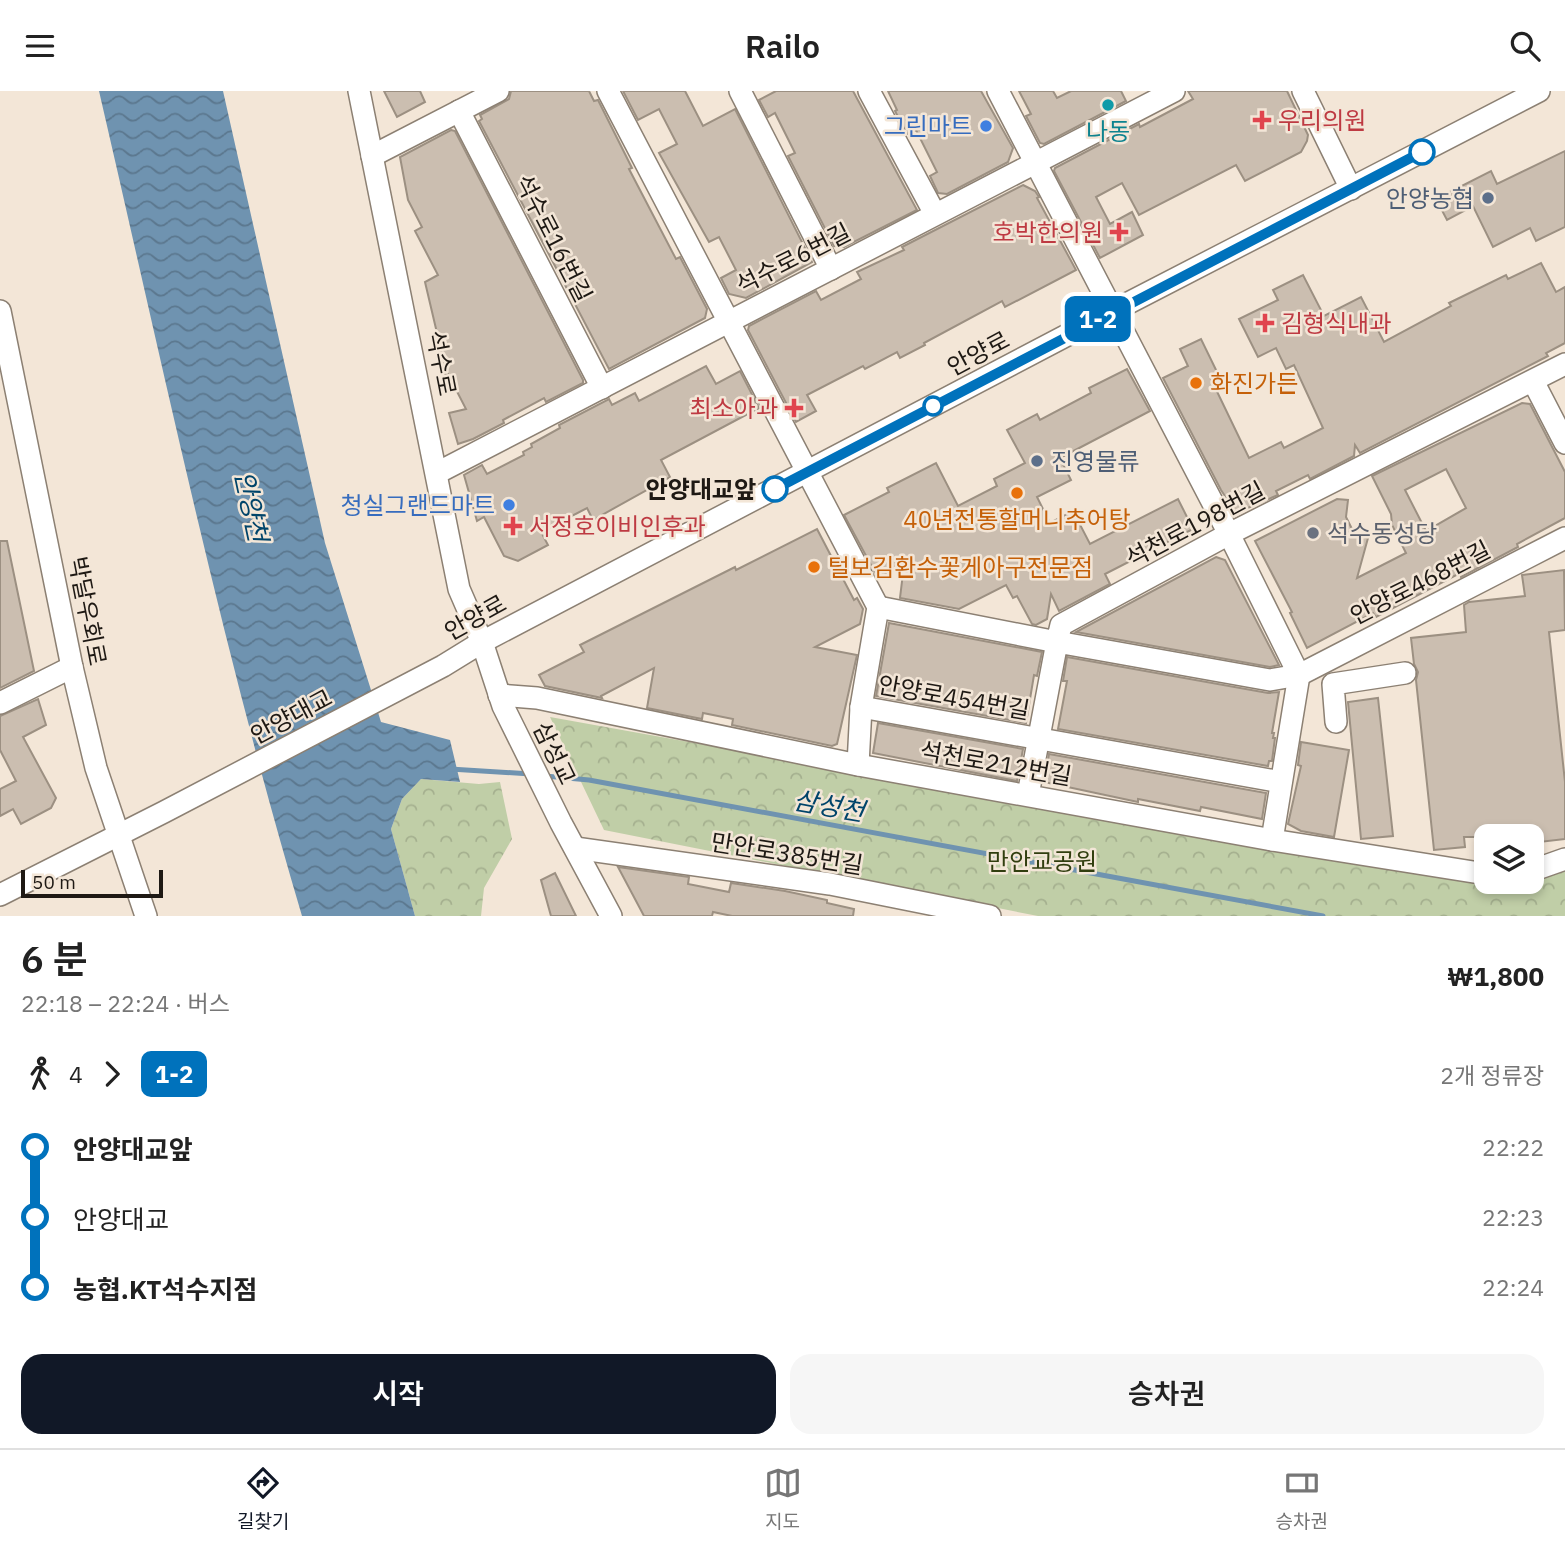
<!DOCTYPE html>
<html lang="ko">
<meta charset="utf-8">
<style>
:root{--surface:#fff;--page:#f6f6f6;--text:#222;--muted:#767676;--line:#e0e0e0;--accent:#111827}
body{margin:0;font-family:"IBM Plex Sans","Noto Sans KR",sans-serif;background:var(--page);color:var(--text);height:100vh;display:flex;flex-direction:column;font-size:26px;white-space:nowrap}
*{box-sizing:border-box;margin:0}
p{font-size:23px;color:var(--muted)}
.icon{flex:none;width:38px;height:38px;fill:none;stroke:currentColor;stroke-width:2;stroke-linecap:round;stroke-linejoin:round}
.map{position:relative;height:825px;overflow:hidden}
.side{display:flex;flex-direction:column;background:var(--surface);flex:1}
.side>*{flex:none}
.badge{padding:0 14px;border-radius:10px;font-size:24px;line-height:46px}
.buttons{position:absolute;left:1474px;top:733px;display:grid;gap:14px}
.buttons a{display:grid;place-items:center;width:70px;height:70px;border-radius:14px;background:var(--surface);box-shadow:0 4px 10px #0003;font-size:35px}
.scale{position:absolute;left:21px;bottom:18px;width:142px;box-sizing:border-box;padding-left:7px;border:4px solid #1e1914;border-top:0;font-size:19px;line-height:24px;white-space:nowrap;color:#1e1914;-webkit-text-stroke:5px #f3e6d7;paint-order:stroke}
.map>.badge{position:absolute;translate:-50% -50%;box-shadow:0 0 0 4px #fff}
.legs{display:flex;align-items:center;gap:10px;height:77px;padding:0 21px;font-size:23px}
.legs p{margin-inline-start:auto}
.overview{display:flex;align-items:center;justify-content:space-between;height:119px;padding:0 21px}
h1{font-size:38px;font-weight:600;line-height:52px}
.button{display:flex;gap:14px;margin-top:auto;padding:14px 21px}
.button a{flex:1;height:80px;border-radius:21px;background:var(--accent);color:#fff;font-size:28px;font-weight:600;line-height:80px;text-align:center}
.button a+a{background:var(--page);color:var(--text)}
ul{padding:0 21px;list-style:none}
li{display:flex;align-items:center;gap:24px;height:70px;font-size:26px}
li i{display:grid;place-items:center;width:10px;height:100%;margin:0 9px;background:currentColor}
li i::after{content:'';width:18px;height:18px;margin:-9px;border:5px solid;border-radius:50%;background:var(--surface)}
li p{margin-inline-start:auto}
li:first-child i{background:linear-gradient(#0000 50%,currentColor 0)}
li:last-child i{background:linear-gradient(currentColor 50%,#0000 0)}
header{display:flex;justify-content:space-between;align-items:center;height:91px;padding:0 21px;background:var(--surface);font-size:32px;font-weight:600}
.menu{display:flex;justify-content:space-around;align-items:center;height:98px;border-top:2px solid var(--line);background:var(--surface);font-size:19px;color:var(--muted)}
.menu a{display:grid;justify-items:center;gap:4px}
.menu .current{color:var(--accent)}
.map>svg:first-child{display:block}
.park{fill:url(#park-crowns)}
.water{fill:url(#water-waves)}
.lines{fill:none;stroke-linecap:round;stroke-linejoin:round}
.stream{stroke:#6f93b0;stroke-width:5}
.building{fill:#cbbeb0;stroke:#9c9082;stroke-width:2;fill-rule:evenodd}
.minor-casing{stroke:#8c8073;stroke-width:24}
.minor{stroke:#fff;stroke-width:21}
.line-1-casing{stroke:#fff;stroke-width:16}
.line-1{stroke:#0072bc;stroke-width:10}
.culture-dot{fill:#0f9aa8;stroke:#f3e6d7;stroke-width:2.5}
.health-dot{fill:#e0444e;stroke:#f3e6d7;stroke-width:2.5}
.shop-dot{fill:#3f7fe0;stroke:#f3e6d7;stroke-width:2.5}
.stop-1-dot{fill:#fff;stroke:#0072bc;stroke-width:3.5}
.service-dot{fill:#5c6f8a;stroke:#f3e6d7;stroke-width:2.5}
.food-dot{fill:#e8710a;stroke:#f3e6d7;stroke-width:2.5}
.worship-dot{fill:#6b7280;stroke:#f3e6d7;stroke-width:2.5}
.labels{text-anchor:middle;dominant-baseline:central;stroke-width:5;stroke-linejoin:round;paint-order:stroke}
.health-label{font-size:24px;fill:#be3a42;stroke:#f3e6d7;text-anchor:start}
.shop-label{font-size:24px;fill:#366cbe;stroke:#f3e6d7;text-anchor:end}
.culture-label{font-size:24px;fill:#0d838f;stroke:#f3e6d7}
.service-label{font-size:24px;fill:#4e5e75;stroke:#f3e6d7;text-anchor:end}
.street-label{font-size:24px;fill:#1e1914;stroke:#f3e6d7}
.food-label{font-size:24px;fill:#c56008;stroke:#f3e6d7;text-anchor:start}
.stop-label{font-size:24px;font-weight:bold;fill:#1e1914;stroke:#f3e6d7;text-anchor:end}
.worship-label{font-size:24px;fill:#5b616d;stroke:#f3e6d7;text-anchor:start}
.park-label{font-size:24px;fill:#313e0f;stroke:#f3e6d7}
.water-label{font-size:26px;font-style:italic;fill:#00446a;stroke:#f3e6d7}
</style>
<header><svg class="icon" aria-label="menu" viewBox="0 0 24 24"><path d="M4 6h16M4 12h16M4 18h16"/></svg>Railo<svg class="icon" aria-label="search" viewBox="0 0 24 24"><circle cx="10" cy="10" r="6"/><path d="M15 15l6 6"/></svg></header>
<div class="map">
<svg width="1565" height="825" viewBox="0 0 1565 825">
<defs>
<pattern id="park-crowns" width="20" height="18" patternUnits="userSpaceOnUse" patternTransform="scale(1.75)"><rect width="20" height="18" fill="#c0cea7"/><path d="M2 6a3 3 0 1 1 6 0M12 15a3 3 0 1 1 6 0" fill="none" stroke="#a5b08f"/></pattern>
<pattern id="water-waves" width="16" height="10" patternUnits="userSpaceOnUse" patternTransform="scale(1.75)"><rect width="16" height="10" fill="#6f93b0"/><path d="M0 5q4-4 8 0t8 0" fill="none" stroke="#5b778e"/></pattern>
</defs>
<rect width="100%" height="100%" fill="#f3e6d7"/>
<g class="park">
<path d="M550 626 1512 799 1565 777V825H1038L604 739Z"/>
<path d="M421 688 479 693 500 691 512 748 484 797 481 825H415L391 738 402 708Z"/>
</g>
<path class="water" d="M99 0H223L325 452 381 631 450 649 460 691 421 688 402 708 391 738 415 825H302C221 553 163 276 99 0Z"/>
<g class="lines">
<g class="stream">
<path d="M450 678 531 683"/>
<path d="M545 685 589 689 1323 825"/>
</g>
</g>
<g class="building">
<path d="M384 0H420L425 11 397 26Z"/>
<path d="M511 0H589L594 10 598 9 632 77 629 78 676 168 680 166 707 218 705 227 609 278 479 30 482 28 480 24 509 8Z"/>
<path d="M623 0H685L703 35 735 18 812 171 746 207 729 203 721 187 736 179 719 146 709 151 659 62 677 53 659 18 638 29Z"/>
<path d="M776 0H853L917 119 844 156 834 155 788 65 795 62 775 22 768 26 759 9Z"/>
<path d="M888 0H981L1013 57 1008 71 947 103 938 102 930 85 937 81 916 39 907 43 895 20 897 19Z"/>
<path d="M1019 0H1053L1057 7 1071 0H1121L1126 10 1044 53 1040 52 1026 25 1031 23Z"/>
<path d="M1188 0H1287L1308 44 1307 50 1301 61 1245 90 1236 74 1139 124 1122 92 1096 106 1110 133 1132 121 1143 144 1100 167 1054 80 1055 77 1139 33 1140 36 1193 8Z"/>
<path d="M451 39 455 40 583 289V292L546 311 544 307 503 329 504 332 473 348 458 353 449 322 466 318 448 283 445 284 432 244 437 242 425 191 438 184 415 140 422 136 408 109 400 66Z"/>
<path d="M1565 60V136L1536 150 1530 137 1493 156 1473 115 1447 129 1436 108 1491 80 1497 93Z"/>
<path d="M1023 94 1035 100 1039 106 1037 107 1076 179 1005 216 1002 210 924 252 925 254 900 267 897 261 865 278 863 275 807 304 816 320 796 331 748 239 749 235 816 200 821 209 861 188 857 181 904 159 902 156Z"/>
<path d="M1541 172 1556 201 1565 196V252L1546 262 1548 265 1360 362 1355 354 1354 365 1310 388 1308 384 1276 400 1278 404 1236 422 1221 399 1163 287 1188 275 1180 258 1201 248 1218 283 1210 286 1249 367 1281 351 1284 357 1323 337 1294 274 1286 278 1276 257 1258 266 1239 228 1278 209 1273 199 1303 184 1324 225 1361 206 1384 251 1451 215 1449 212 1506 184 1508 188Z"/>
<path d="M706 275 716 293 740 280 759 317 661 369 670 386 593 429 587 417 541 441 548 454 518 470 504 465 484 426 477 430 464 384 482 374 487 383 524 364 523 361 532 356 531 353 560 337 559 334 609 308 612 314 635 302 639 310Z"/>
<path d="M1127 278 1150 320 1060 367 1071 389 1037 406 1050 432 1073 420 1090 453 1178 408 1193 438 1105 483 1110 493 1059 520 1051 503 1047 528 1036 534 1032 533 1017 505 1013 507 1006 494 959 518 900 507 904 474 878 487 844 424 889 401 887 397 936 372 958 415 997 395 994 388 1025 372 1007 339 1037 323 1040 329 1091 302 1089 297Z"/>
<path d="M1522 312 1530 313 1565 381V427L1517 453 1518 456 1461 486 1460 482 1376 526 1373 522 1307 557 1290 522 1292 521 1255 450 1337 408 1348 409 1346 426 1355 444 1368 447 1357 487 1406 462 1392 434 1391 423 1372 385ZM1446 378 1466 417 1426 440 1405 399Z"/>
<path d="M817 438 854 509 857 507 863 518 860 533 815 556 857 564 837 653 832 655 732 634 733 628 703 622 702 628 647 617 654 577 601 605 602 607 545 595 539 584 584 561 580 554 735 476 736 479Z"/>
<path d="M0 450H7L34 580 0 597Z"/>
<path d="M1216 466 1225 469 1279 574 1270 576 1076 541Z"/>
<path d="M1564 479 1565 539 1549 541 1565 691V748L1531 752V746H1464L1465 756 1434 759 1416 589 1418 581 1414 573 1411 547 1466 541 1464 514 1469 511 1525 505 1522 484Z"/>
<path d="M889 532 1042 561 1037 585 1034 584 1026 632 876 605Z"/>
<path d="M1067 566 1268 602 1279 601 1272 642H1274L1273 647H1275L1272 670H1269L1268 675 1058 638 1067 590H1063Z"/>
<path d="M1378 607 1393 745 1361 748 1348 611Z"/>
<path d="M38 608 46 634 23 646 56 707 51 717 21 733 13 718 0 725V698L16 690 0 659V625Z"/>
<path d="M878 632 1023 658 1017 690 873 662Z"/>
<path d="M1301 651 1349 659 1334 746 1301 740 1288 733 1301 675 1298 674Z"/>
<path d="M1049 663 1266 702 1262 728 1201 716 1200 720 1138 708V711L1044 691Z"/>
<path d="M618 776 689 786 688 793 729 801 731 792 785 800 827 809V812L854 818 853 825H732L713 821 712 825H644Z"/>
<path d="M555 782 576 825H551L541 789Z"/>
</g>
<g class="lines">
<g class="minor-casing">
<g id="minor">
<path d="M359 0 459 498 482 551 503 615 561 732 611 825"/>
<path d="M608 0 878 516 861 616 858 674"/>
<path d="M740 0 831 178"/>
<path d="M869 0 935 123"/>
<path d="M998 0 1229 443 1299 584 1272 749"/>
<path d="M1303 0 1351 98"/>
<path d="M459 20 602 297"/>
<path d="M372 65 498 0"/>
<path d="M0 220 72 576 96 677 146 825"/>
<path d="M1533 290 1565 352"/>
<path d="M437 382 1174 0"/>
<path d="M878 516 1057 551 1061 534 1229 443 1565 273"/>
<path d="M499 604 537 607 858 674 1272 749 1486 783"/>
<path d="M0 612 72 576"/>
<path d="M861 616 1281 691"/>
<path d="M1336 631 1333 593 1405 582"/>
<path d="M1028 704 1057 551 1270 589 1299 584 1565 447"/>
<path d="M575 757 830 793 990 825"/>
<path d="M1531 780 1565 768"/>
<path d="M0 804 164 721 443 575 482 551 1113 220 1539 0"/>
</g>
</g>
<use href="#minor" class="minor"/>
</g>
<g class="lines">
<g class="line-1-casing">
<path id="line-1" d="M775 398 1422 61"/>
</g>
<use href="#line-1" class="line-1"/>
</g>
<circle class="culture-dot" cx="1108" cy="14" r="7"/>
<g class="health-dot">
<path d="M1258.5 18.5h7v7h7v7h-7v7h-7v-7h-7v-7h7z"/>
<path d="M1115.5 130.5h7v7h7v7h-7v7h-7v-7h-7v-7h7z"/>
<path d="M1261.5 221.5h7v7h7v7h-7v7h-7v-7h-7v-7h7z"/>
<path d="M790.5 306.5h7v7h7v7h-7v7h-7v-7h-7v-7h7z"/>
<path d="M509.5 424.5h7v7h7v7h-7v7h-7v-7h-7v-7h7z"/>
</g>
<g class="shop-dot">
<circle cx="986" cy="35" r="7"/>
<circle cx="509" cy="414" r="7"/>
</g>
<g class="stop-1-dot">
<circle cx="1422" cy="61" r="12"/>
<circle cx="933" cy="315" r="9"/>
<circle cx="775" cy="398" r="12"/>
</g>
<g class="service-dot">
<circle cx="1488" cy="107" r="7"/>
<circle cx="1037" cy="370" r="7"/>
</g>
<g class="food-dot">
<circle cx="1196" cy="292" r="7"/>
<circle cx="1017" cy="402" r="7"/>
<circle cx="814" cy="476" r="7"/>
</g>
<circle class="worship-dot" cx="1313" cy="442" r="7"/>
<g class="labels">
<g class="health-label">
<text x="1278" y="29">우리의원</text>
<text x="1103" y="141" text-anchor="end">호박한의원</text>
<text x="1281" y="232">김형식내과</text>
<text x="778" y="317" text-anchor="end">최소아과</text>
<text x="529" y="435">서정호이비인후과</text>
</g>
<g class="shop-label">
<text x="972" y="35">그린마트</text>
<text x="495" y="414">청실그랜드마트</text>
</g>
<g class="culture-label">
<text x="1108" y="40">나동</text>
</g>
<g class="service-label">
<text x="1474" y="107">안양농협</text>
<text x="1051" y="370" text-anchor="start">진영물류</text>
</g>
<g class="street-label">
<text transform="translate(554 147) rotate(63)">석수로16번길</text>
<text transform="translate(793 167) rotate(-27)">석수로6번길</text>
<text transform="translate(978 262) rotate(-28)">안양로</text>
<text transform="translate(442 272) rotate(79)">석수로</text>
<text transform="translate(1195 433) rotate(-28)">석천로198번길</text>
<text transform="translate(1420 491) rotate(-27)">안양로468번길</text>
<text transform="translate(88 520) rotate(79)">박달우회로</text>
<text transform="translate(475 526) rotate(-29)">안양로</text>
<text transform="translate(954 606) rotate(10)">안양로454번길</text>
<text transform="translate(291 625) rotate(-28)">안양대교</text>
<text transform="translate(555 662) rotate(64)">삼성교</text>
<text transform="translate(996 672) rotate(10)">석천로212번길</text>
<text transform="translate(787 762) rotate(9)">만안로385번길</text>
</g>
<g class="food-label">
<text x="1210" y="292">화진가든</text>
<text x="1017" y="428" text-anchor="middle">40년전통할머니추어탕</text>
<text x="828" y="476">털보김환수꽃게아구전문점</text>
</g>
<g class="stop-label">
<text x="756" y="398">안양대교앞</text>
</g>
<g class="worship-label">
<text x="1327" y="442">석수동성당</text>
</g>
<g class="park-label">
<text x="1042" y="770">만안교공원</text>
</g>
<g class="water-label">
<text transform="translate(252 415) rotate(78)">안양천</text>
<text transform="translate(829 714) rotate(10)">삼성천</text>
</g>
</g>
</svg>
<div class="buttons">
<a><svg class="icon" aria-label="layers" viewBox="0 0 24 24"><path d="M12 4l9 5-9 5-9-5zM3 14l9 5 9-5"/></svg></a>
</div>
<div class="scale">50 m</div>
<b class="badge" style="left:1098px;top:228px;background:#0072bc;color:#fff">1-2</b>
</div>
<section class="side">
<div class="overview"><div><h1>6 분</h1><p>22:18 – 22:24 · 버스</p></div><b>₩1,800</b></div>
<div class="legs"><svg class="icon" aria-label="walk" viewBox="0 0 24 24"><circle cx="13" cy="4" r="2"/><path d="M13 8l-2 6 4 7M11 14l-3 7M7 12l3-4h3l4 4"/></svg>4<svg class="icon" aria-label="forward" viewBox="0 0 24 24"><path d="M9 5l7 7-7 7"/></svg><b class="badge" style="background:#0072bc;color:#fff">1-2</b><p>2개 정류장</p></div>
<ul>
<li><i style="color:#0072bc"></i><b>안양대교앞</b><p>22:22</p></li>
<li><i style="color:#0072bc"></i><span>안양대교</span><p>22:23</p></li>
<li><i style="color:#0072bc"></i><b>농협.KT석수지점</b><p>22:24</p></li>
</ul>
<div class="button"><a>시작</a><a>승차권</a></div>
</section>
<nav class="menu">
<a class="current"><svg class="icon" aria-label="directions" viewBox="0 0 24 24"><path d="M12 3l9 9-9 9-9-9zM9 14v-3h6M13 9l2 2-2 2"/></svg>길찾기</a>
<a><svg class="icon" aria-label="map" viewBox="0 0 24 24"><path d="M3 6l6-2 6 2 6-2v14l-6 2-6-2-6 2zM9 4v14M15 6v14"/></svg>지도</a>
<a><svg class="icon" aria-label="tickets" viewBox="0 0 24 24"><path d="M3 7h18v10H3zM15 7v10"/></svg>승차권</a>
</nav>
